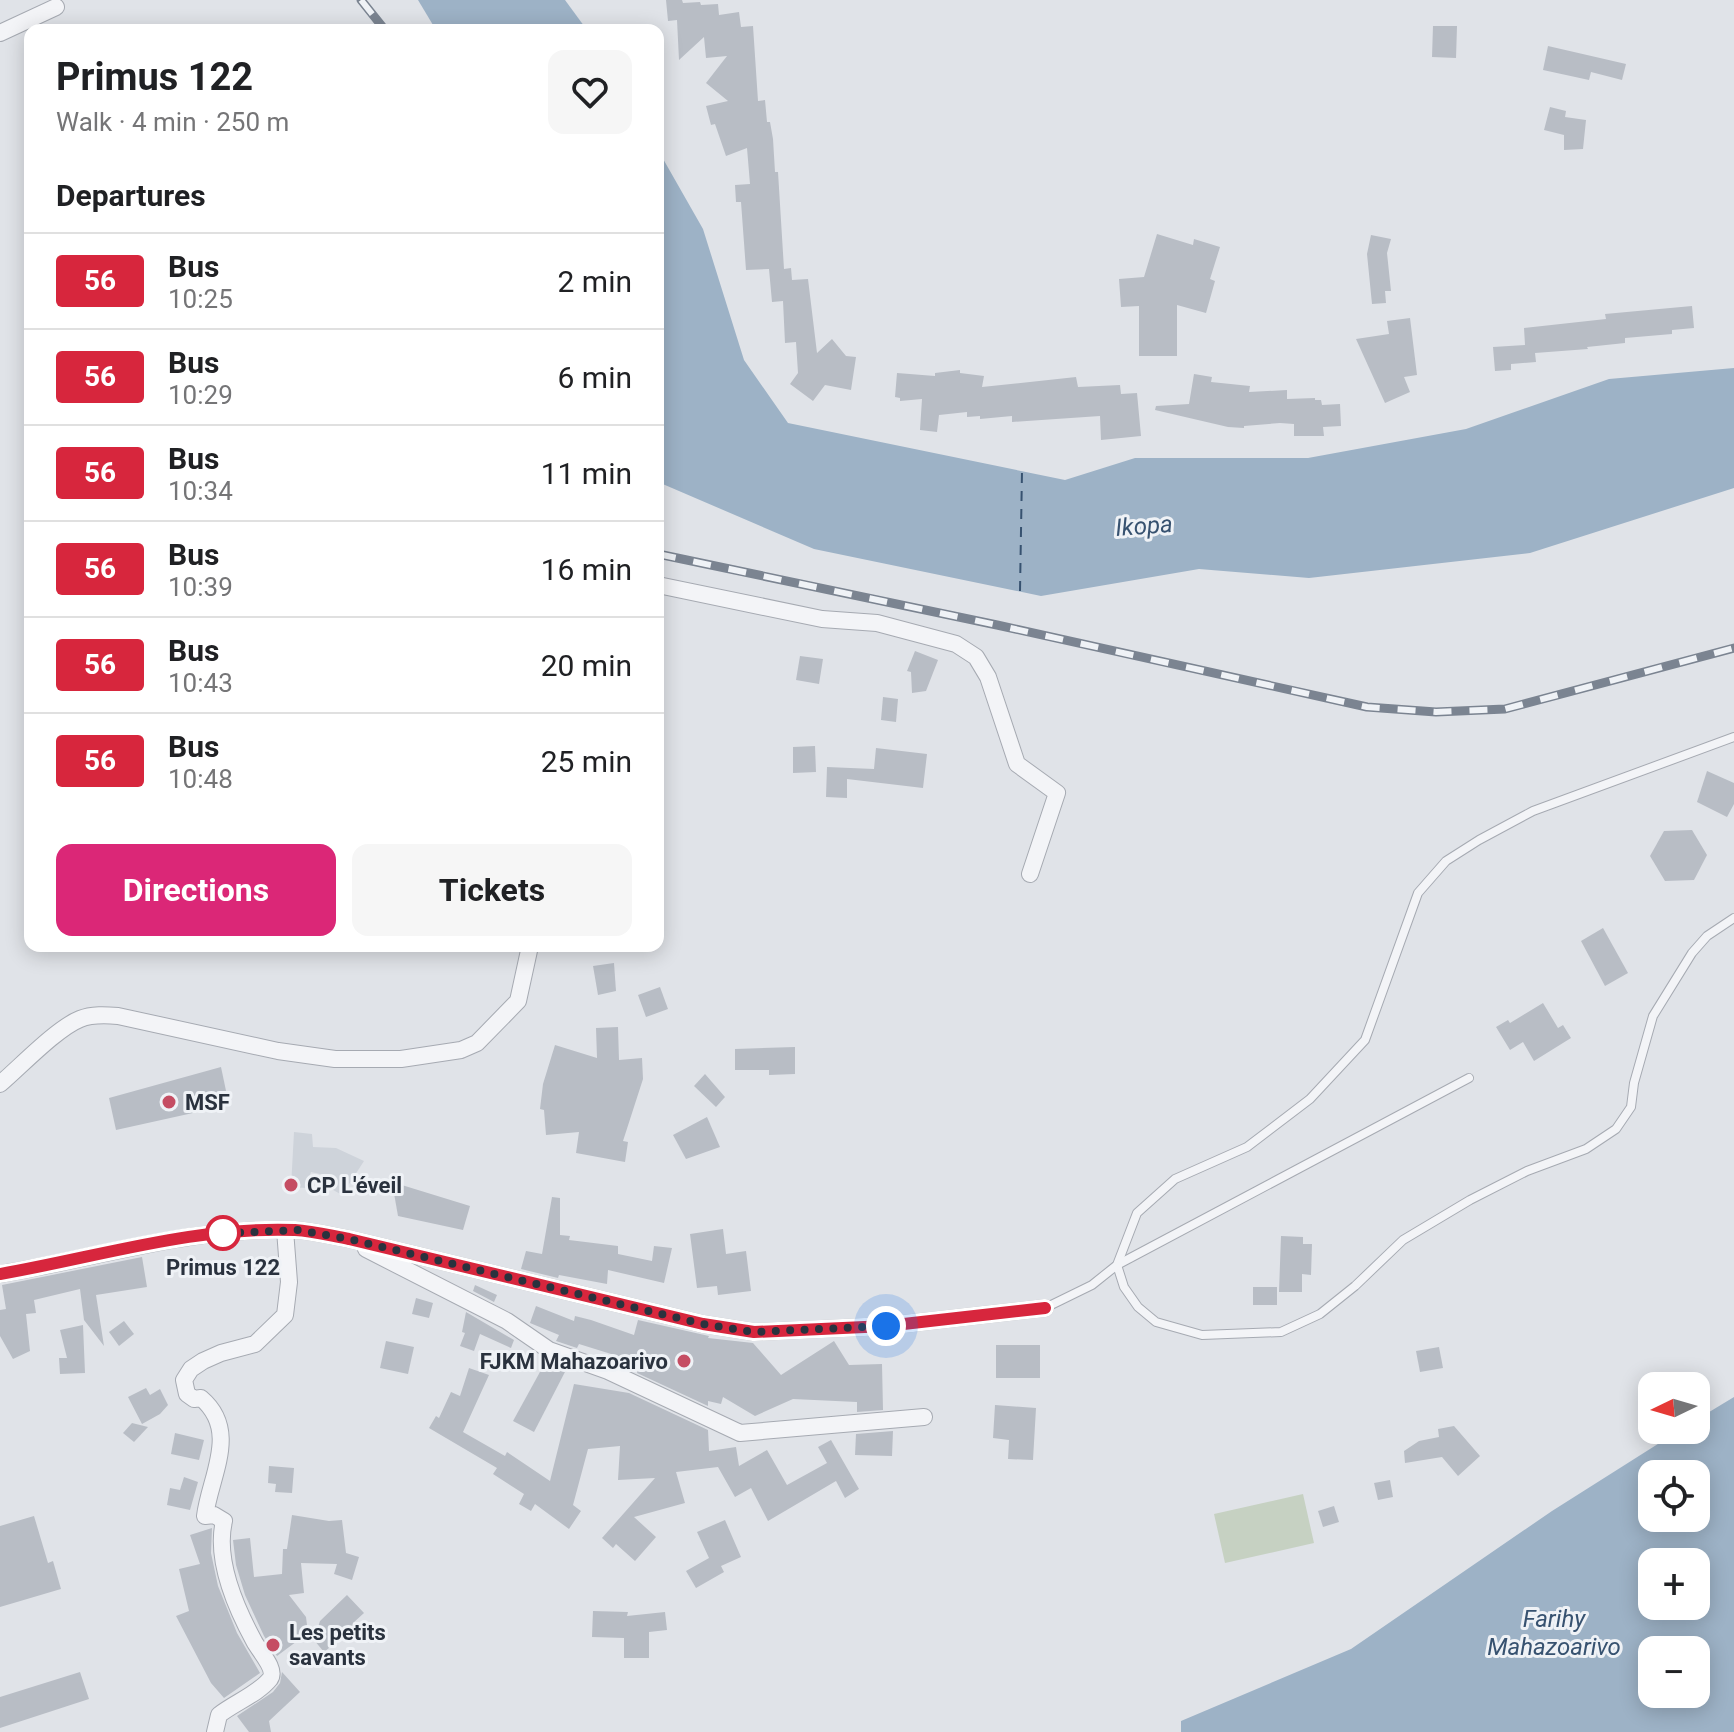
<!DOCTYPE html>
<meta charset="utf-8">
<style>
:root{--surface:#fff;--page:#f6f6f6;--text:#202124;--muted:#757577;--line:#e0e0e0;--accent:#db2777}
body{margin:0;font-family:Roboto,sans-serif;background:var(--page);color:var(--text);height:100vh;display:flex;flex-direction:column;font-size:30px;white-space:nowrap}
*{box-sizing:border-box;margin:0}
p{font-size:26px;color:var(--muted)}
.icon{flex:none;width:44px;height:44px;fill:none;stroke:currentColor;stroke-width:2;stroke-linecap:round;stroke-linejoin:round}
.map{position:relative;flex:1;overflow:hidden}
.side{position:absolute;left:24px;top:24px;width:640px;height:928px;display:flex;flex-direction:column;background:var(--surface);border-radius:16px;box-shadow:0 4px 20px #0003}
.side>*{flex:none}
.badge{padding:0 16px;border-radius:6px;font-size:28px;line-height:52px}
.needle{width:52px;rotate:265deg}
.controls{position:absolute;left:1638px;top:1372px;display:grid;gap:16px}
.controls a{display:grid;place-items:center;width:72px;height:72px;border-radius:16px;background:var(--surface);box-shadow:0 4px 20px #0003;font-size:40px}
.you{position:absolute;width:40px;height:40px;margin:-20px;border:6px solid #fff;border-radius:50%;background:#1a73e8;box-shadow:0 0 0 12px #1a73e833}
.map>.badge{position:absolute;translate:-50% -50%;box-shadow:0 0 0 4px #fff}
h2{padding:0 32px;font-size:30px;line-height:72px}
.round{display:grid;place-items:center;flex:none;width:84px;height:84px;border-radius:16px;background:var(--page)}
.head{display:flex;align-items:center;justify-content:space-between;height:136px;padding:0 32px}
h1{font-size:38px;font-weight:700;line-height:60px}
.cta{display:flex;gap:16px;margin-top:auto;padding:16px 32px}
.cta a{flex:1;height:92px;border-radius:16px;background:var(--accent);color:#fff;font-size:32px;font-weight:700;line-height:92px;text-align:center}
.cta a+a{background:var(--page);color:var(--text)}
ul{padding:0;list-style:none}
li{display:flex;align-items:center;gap:24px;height:96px;padding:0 32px;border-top:2px solid var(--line)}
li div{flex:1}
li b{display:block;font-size:30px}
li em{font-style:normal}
li .badge{min-width:88px;font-weight:700;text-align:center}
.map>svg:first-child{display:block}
.built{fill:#ced3da}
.green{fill:#c6d1c2}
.water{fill:#9db2c6;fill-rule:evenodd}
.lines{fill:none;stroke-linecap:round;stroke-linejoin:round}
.ferry{stroke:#375270;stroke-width:2;stroke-dasharray:10 8;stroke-linecap:butt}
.building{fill:#b8bdc5}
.lane-casing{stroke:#a6aab2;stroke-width:10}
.street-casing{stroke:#a6aab2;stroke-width:18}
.lane{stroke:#f3f4f7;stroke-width:8}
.street{stroke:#f3f4f7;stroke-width:16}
.rail-casing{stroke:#7b8491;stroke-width:9}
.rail{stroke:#eff2f6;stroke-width:6;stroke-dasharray:18;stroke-linecap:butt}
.line-casing{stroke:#fff;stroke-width:18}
.line{stroke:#d7263d;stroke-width:12}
.walk{stroke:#2a323e;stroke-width:8;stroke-dasharray:0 14.4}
.poi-dot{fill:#c54d63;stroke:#eff2f6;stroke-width:3}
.stop-dot{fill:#fff;stroke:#d7263d;stroke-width:4}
.labels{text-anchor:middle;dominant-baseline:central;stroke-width:6;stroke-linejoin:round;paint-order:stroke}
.poi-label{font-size:22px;font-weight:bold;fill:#2a323e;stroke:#eff2f6;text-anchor:start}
.stop-label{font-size:22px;font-weight:bold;fill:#2a323e;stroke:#eff2f6}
.water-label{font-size:24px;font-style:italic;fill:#375270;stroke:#eff2f6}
</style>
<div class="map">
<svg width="1734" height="1732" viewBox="0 0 1734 1732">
<rect width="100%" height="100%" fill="#e0e3e8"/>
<path class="built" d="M294 1132 312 1134 313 1147 336 1148 364 1161 342 1195 328 1187 329 1176 311 1172 306 1188 291 1187Z"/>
<path class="green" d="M1303 1494 1314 1543 1225 1563 1214 1514Z"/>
<g class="water">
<path d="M418 0H565L587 30H436Z"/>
<path d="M658 150 703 229 744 360 788 423 1065 480 1135 458H1308L1466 429 1609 379 1734 368V488L1530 553 1309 578 1199 569 1041 596 814 549 658 482Z"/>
<path d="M1734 1397V1732H1181V1721L1351 1649 1552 1511 1680 1430H1696V1420ZM1696 1474V1518H1652V1474ZM1652 1562H1696V1606H1652ZM1652 1650H1696V1694H1652Z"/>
</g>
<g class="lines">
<path class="ferry" d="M1020 591 1022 471"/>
</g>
<g class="building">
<path d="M666 0H682L683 3 700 2 701 5 718 4 719 15 739 12 741 27 753 26 758 101 765 100 767 122H770L773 139 775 172H778L784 269 791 268 792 280 808 279 817 353 832 339 846 356 856 357 851 390 825 385 813 401 790 384 798 373 796 342 785 343 783 301 772 302 769 269 746 270 741 202H736L735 185 750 184 747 148 726 156 715 124 711 125 706 106 728 101 706 83 727 56 706 58 704 37 679 60 677 20 668 21Z"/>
<path d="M1433 26H1457L1456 58 1432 57Z"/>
<path d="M1548 46 1626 64 1622 80 1591 72 1589 80 1543 70Z"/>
<path d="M1550 107 1566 111 1565 117 1586 120 1583 149 1564 150V135L1544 130Z"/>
<path d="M1157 234 1193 245 1194 239 1220 247 1210 279 1215 281 1206 313 1177 305V356H1139V306L1121 307 1119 279 1144 277Z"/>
<path d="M1371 235 1391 239 1387 253 1391 291H1385L1386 303 1372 304 1367 254Z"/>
<path d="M1692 306 1694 328 1672 330V334L1625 338V343L1587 347 1588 349 1535 353 1536 362 1511 364V370L1495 371 1493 347 1525 345 1524 328 1606 319 1605 314Z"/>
<path d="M1410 318 1417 375 1404 377 1410 392 1385 403 1356 339 1389 334 1387 321Z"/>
<path d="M960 370V373L984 376 982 387 1076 377 1078 387 1120 385 1121 394 1137 393 1141 436 1101 440 1100 416 1012 422V416L980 419V416L967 417V412L939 415 937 432 920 430 922 399 900 401V398L895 397 897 373 935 376V373Z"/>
<path d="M1194 374 1212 377 1211 382 1250 386 1249 392 1287 390V399L1315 398V400H1321L1322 405 1340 404 1341 426 1323 427 1324 436H1294V424L1280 423 1244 426V428L1228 427 1155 410 1156 406 1189 404Z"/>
<path d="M915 651 938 660 926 691 912 693 911 672 907 671Z"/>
<path d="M800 656 823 659 819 684 796 680Z"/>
<path d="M883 697 898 699 896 722 881 720Z"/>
<path d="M815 746 816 772 793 773V747Z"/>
<path d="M876 748 927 754 923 788 847 779V798L826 797 827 767 874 769Z"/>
<path d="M1707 771 1734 783V804L1727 817 1697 802Z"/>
<path d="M1692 830 1707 855 1694 880 1665 881 1650 856 1664 831Z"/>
<path d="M1603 928 1628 973 1605 986 1581 941Z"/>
<path d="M614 963 616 991 598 995 593 966Z"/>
<path d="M660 987 668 1009 646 1017 638 995Z"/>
<path d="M1543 1003 1558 1028 1563 1025 1571 1038 1534 1061 1523 1042 1510 1050 1496 1027 1508 1020 1510 1023Z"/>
<path d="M618 1027 619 1060 642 1058 643 1079 623 1141 628 1142 625 1162 576 1153 579 1132 546 1135 544 1110 540 1109 543 1084 555 1045 597 1058 596 1028Z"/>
<path d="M795 1047V1074L769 1075V1070H735V1049Z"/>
<path d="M221 1067 229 1105 116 1130 109 1098Z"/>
<path d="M705 1074 725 1097 716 1107 694 1086Z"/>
<path d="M707 1117 720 1147 686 1159 673 1135Z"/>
<path d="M392 1182 470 1206 463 1230 398 1216Z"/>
<path d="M552 1197 560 1198V1235L570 1236 569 1240 618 1246V1254L652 1261 654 1246 672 1248 664 1283 608 1270 607 1284 559 1275 558 1278 521 1269 526 1251 542 1254Z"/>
<path d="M723 1229 726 1254 746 1251 751 1291 718 1295 717 1286 697 1288 690 1234Z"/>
<path d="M1281 1236 1303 1237V1244H1312L1311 1275 1302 1274V1292H1279Z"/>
<path d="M142 1257 147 1287 96 1295 104 1346 84 1320 80 1289 34 1300 36 1313 26 1314 30 1351 13 1359 0 1336V1310L6 1309 2 1285Z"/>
<path d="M475 1285 497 1295 494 1302 473 1291Z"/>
<rect x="1253" y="1287" width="24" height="18"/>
<path d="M416 1298 433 1303 429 1318 412 1314Z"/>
<path d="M536 1306 574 1321 575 1316 591 1320 634 1335 638 1320 709 1336 708 1338 753 1343 781 1375 834 1341 849 1365 882 1364 883 1410 857 1412V1402L793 1399 755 1416 723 1397 721 1404 708 1401V1406L637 1373 640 1363 579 1344 577 1348 556 1341 559 1335 530 1323Z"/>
<path d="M466 1312 514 1340 511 1348 480 1334 474 1351 460 1346 465 1333 462 1332Z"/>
<path d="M124 1321 134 1334 119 1346 109 1332Z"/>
<path d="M83 1325 85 1373 60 1374 59 1358H67L60 1330Z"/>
<path d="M386 1341 414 1347 408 1374 380 1368Z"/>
<rect x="996" y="1345" width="44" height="33"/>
<path d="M1439 1347 1443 1368 1420 1372 1416 1351Z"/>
<path d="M546 1361 567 1368 534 1432 513 1421Z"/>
<path d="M469 1368 489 1375 463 1432 505 1456 507 1452 550 1481 574 1384 629 1393 708 1430 709 1451 736 1447 739 1466 767 1450 787 1485 827 1463 818 1447 831 1440 859 1489 845 1498 836 1481 768 1521 751 1488 735 1497 718 1467 676 1472 685 1503 634 1517 656 1537 635 1561 616 1544 613 1548 602 1538 655 1478 618 1480 620 1446 588 1449 573 1505 581 1511 569 1529 535 1504 531 1511 519 1504 524 1494 493 1474 497 1468 429 1428 436 1416 439 1418 451 1392 460 1396Z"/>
<path d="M146 1388 150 1395 160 1389 168 1405 160 1414 142 1424 128 1397Z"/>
<path d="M995 1405 1036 1408 1033 1460 1008 1459 1009 1440 993 1438Z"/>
<path d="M132 1423 148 1427 134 1442 123 1433Z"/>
<path d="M1454 1426 1480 1456 1458 1476 1442 1457 1405 1463 1404 1451 1419 1441 1439 1437 1438 1429Z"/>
<path d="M893 1431 892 1456 855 1455 856 1434Z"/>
<path d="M175 1433 204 1440 199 1460 171 1454Z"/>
<path d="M269 1466 294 1468 292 1493 275 1492 276 1484 268 1483Z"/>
<path d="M184 1477 198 1482 190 1510 167 1505 170 1488 180 1490Z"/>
<path d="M1390 1480 1393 1497 1378 1500 1374 1483Z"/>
<path d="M1334 1506 1339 1522 1323 1527 1318 1511Z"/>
<path d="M292 1515 329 1521 342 1520 346 1553 359 1557 352 1580 334 1574 337 1564 301 1563 304 1593 289 1595 306 1617 308 1633 277 1656 264 1636 245 1595 236 1565 233 1540 250 1538 254 1577 282 1574 283 1549H287Z"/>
<path d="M34 1516 48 1563 53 1561 61 1589 0 1607V1526Z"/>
<path d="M725 1520 741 1557 721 1566 724 1572 696 1588 686 1571 709 1558 697 1532Z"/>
<path d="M212 1528 211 1553 218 1586 237 1633 260 1673 224 1698 211 1683 176 1616 189 1611 179 1569 200 1564 190 1535Z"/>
<path d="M347 1595 364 1613 353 1623 356 1626 324 1652 314 1640 320 1621Z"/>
<path d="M593 1611 628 1612 627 1616 665 1612 667 1630 649 1632V1658H624V1638L592 1637Z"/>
<path d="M80 1672 89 1699 0 1728V1697Z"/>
<path d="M282 1672 300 1692 269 1721 271 1732H249L237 1716 273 1692 280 1683Z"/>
</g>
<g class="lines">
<g class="lane-casing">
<g id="lane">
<path d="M1469 1078 1117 1265 1124 1287 1138 1307 1156 1322 1202 1335 1281 1332 1320 1314 1355 1286 1403 1240 1470 1200 1527 1171 1586 1149 1616 1129 1631 1107 1634 1083 1653 1016 1692 953 1707 936 1734 918"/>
<path d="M1045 1308 1092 1285 1117 1265 1137 1213 1175 1179 1247 1147 1310 1099 1365 1040 1418 893 1446 861 1479 840 1533 811 1734 737"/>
</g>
</g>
<g class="street-casing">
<g id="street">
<path d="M0 33 56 7"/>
<path d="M658 585 822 619 877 623 956 644 976 657 988 677 1017 764 1057 793 1030 874"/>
<path d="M0 1084C20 1067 57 1028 80 1019 92 1014 106 1015 118 1016L278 1051 335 1059H401L461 1050 477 1043 518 1001 530 946"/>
<path d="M366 1249 507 1321 549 1350 608 1371 740 1433 924 1417"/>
<path d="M0 1274C98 1258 195 1226 295 1230 313 1231 332 1236 349 1239L703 1324 754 1332 886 1326 1045 1308"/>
<path d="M215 1732 219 1715C234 1703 258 1694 270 1679 277 1669 259 1651 254 1641 236 1608 215 1559 224 1521L214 1515 205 1516C210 1476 240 1431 201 1398L194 1399 187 1394 184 1380 191 1369 203 1361 221 1353 255 1344 285 1315 289 1282 285 1230"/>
</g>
</g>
<use href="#lane" class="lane"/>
<use href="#street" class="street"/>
<g class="rail-casing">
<g id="rail">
<path d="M361 0 385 30"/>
<path d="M658 554 997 625 1367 707 1436 712 1505 709 1734 648"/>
</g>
</g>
<use href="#rail" class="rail"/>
</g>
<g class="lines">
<g class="line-casing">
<path id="line" d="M0 1274C98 1257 195 1226 295 1230 313 1231 332 1236 349 1239L703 1324 754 1332 886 1326 1045 1308"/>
</g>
<use href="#line" class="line"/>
<path class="walk" d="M223 1233 210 1234 297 1230 349 1239 703 1324 754 1332 886 1326"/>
</g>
<g class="poi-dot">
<circle cx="169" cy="1102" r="8"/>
<circle cx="291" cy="1185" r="8"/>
<circle cx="684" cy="1361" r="8"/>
<circle cx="273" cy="1645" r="8"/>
</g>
<circle class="stop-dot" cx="223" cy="1233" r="16"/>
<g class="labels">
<g class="poi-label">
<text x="185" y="1102">MSF</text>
<text x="307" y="1185">CP L'éveil</text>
<text x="668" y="1361" text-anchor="end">FJKM Mahazoarivo</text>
<text x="289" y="1632">Les petits<tspan x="289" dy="25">savants</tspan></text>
</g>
<g class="stop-label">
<text x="223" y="1267">Primus 122</text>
</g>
<g class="water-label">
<text transform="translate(1144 526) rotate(-4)">Ikopa</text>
<text x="1554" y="1619">Farihy<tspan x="1554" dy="28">Mahazoarivo</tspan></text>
</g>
</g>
</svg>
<div class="controls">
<a><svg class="needle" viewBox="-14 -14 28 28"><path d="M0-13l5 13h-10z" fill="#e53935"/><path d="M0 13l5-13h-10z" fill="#757577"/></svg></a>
<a><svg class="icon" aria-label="locate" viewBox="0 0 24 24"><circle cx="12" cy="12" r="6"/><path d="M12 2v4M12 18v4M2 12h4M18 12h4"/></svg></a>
<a>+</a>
<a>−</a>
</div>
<div class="you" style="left:886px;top:1326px"></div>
<section class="side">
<div class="head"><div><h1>Primus 122</h1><p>Walk · 4 min · 250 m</p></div><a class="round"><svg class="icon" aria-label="heart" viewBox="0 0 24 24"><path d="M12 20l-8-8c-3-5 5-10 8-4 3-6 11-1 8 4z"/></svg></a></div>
<h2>Departures</h2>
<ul>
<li><span class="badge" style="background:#d7263d;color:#fff">56</span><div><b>Bus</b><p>10:25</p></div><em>2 min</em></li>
<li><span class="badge" style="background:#d7263d;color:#fff">56</span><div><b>Bus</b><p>10:29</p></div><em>6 min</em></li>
<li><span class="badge" style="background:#d7263d;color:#fff">56</span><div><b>Bus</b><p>10:34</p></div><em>11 min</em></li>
<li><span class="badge" style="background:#d7263d;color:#fff">56</span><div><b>Bus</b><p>10:39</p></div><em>16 min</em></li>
<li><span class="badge" style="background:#d7263d;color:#fff">56</span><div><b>Bus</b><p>10:43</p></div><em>20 min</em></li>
<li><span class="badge" style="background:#d7263d;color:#fff">56</span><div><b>Bus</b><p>10:48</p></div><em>25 min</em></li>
</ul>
<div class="cta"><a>Directions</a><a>Tickets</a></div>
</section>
</div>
